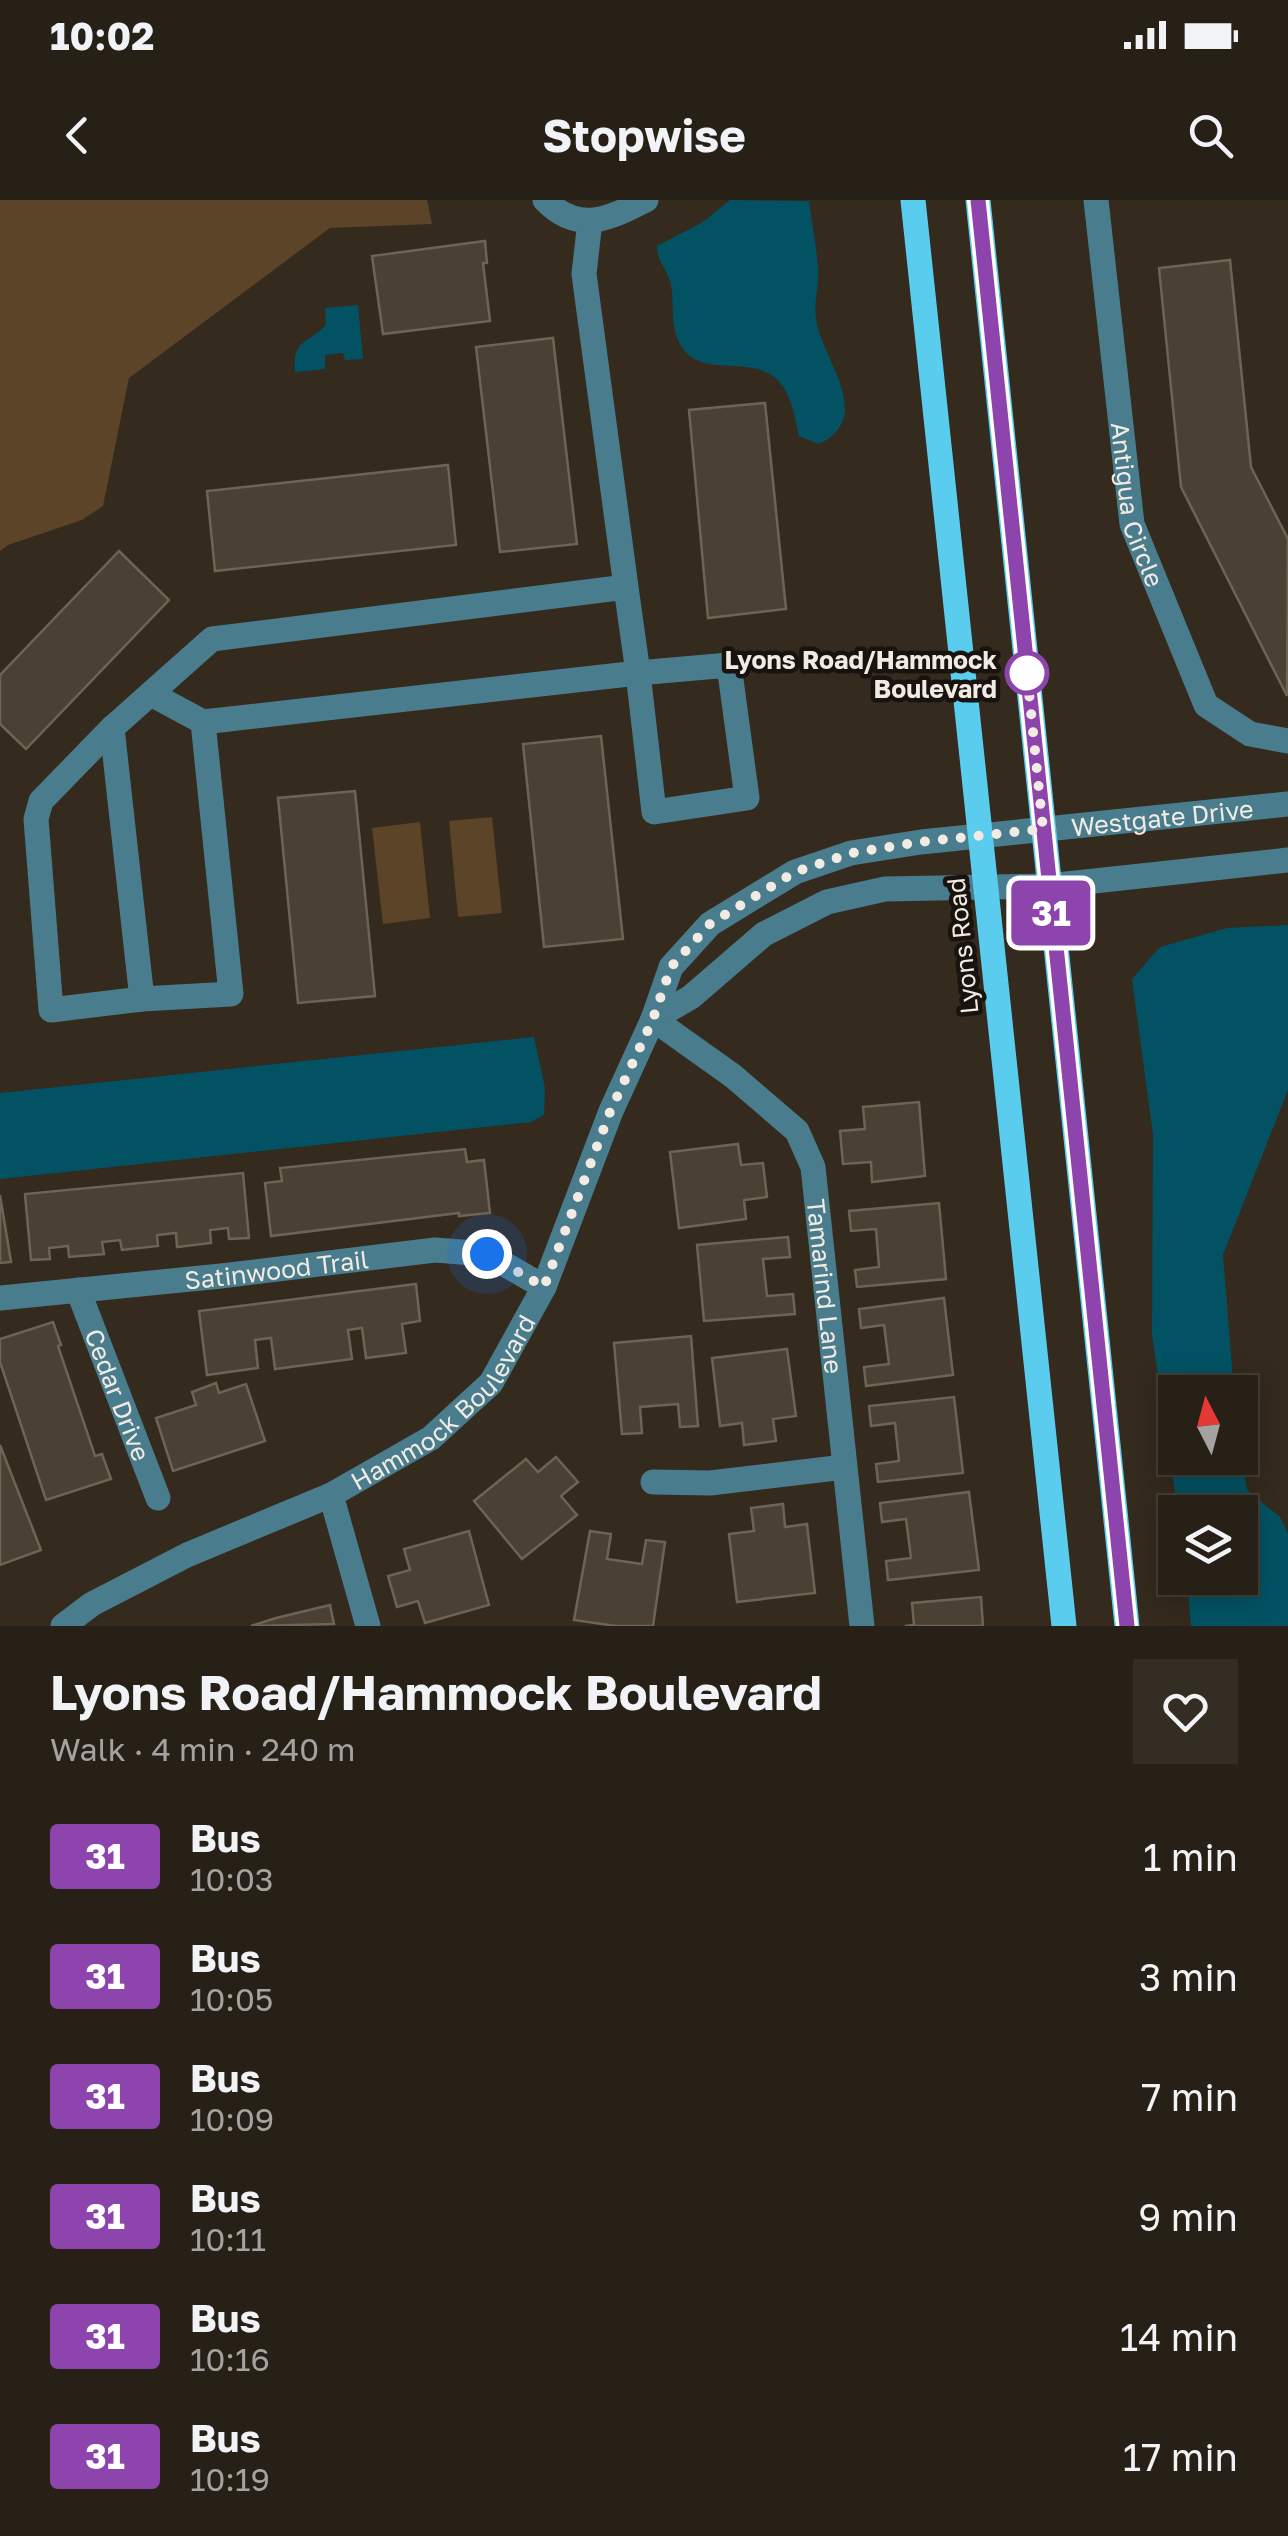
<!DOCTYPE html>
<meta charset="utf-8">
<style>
:root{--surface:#272016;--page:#332d23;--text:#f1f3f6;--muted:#a4a3a1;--line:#433e35}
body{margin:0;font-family:"Golos Text",sans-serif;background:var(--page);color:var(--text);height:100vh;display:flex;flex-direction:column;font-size:38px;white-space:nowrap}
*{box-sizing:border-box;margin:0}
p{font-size:32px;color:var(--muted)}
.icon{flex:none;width:55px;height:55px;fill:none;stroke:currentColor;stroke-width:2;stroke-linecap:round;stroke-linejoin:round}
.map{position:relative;height:1426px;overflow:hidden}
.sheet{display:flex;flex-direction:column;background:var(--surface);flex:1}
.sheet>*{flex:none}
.badge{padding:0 20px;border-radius:8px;font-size:35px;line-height:65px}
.needle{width:65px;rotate:354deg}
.buttons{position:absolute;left:1158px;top:1175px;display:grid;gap:20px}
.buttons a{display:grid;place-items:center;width:100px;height:100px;border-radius:0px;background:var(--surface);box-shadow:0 5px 25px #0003,0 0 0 2px var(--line);font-size:50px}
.you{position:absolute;width:50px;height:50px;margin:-25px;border:8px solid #fff;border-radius:50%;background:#1a73e8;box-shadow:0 0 0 15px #1a73e833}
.map>.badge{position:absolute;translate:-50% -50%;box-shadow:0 0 0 5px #fff}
.round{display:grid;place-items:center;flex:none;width:105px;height:105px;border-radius:0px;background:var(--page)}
.head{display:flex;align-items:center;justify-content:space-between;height:170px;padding:0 50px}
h1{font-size:48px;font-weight:700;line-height:75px}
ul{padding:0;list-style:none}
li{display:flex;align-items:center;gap:30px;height:120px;padding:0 50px}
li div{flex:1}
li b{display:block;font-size:38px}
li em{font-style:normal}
li .badge{min-width:110px;font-weight:700;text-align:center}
.status{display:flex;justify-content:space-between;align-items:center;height:70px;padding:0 50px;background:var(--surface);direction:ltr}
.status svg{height:28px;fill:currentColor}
header{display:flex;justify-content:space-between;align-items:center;height:130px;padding:0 50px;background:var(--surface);font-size:45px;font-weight:700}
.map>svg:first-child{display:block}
.green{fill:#5b4427}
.water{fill:#035264}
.building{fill:#4b4034;stroke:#6f6355;stroke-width:2.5}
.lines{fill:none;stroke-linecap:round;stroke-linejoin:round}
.minor{stroke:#497c8c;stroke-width:25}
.major{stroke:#5accee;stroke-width:25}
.line-casing{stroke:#fff;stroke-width:22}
.line{stroke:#8e44ad;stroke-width:15}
.walk{stroke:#f2ebe3;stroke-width:10;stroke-dasharray:0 18}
.stop-dot{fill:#fff;stroke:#8e44ad;stroke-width:5}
.labels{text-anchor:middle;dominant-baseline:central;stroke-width:9;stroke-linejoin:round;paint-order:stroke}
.street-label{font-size:25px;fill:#f2ebe3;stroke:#18130e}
.stop-label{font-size:25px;font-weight:bold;fill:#f2ebe3;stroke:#18130e;text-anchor:end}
</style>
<div class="status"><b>10:02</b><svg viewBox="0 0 49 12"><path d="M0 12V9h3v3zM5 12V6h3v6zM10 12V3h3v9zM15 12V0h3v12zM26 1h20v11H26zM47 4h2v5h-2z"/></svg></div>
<header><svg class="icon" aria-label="back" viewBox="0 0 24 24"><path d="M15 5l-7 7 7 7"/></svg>Stopwise<svg class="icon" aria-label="search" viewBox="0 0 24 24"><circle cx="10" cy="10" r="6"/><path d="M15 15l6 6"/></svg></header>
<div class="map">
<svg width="1288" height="1426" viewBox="0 0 1288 1426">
<rect width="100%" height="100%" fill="#342a1d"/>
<g class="green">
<path d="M0 0H427L432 24 330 28 129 178 103 306 82 320 8 345 0 351Z"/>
<path d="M492 617 502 713 458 717 449 621Z"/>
<path d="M420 622 430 718 383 724 372 628Z"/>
</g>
<g class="water">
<path d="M730 0 809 1C812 27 819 55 818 80 817 94 814 105 816 119 822 160 876 217 819 244L799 236C796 224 794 210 789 198 769 145 708 183 683 149 668 127 676 105 670 81 666 68 657 61 657 46L703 22Z"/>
<path d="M358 105 363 159 345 160 343 153 325 155V169L295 172C292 139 308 144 326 125L325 108Z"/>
<path d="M1288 725V890L1223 1055 1234 1192H1175V1258H1240V1250L1247 1290 1280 1317 1288 1333V1426H1191L1187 1378H1240V1312H1178L1152 1135 1153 935 1132 779 1160 747 1227 728Z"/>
<path d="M534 837 545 888 544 915 531 922 0 979V893Z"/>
</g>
<g class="building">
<path d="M485 41 487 63H483L490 121 383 134 372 56Z"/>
<path d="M1230 60 1251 267 1288 339 1287 496 1181 287 1159 68Z"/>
<path d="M553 138 577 344 500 352 476 147Z"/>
<path d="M765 203 786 409 708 418 689 210Z"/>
<path d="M448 265 456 345 215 371 207 291Z"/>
<path d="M119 351 169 400 26 549 0 524V475Z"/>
<path d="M601 536 623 739 544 747 523 544Z"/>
<path d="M355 591 375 796 298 803 278 598Z"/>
<path d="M919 902 925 976 872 982 871 962 843 964 840 931 865 929 863 907Z"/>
<path d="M738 944 741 965 763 963 767 997 744 1000 746 1019 679 1028 670 952Z"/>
<path d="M465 949 467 962 484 960 490 1013 459 1016V1013L271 1036 265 983 282 981 280 968Z"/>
<path d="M243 973 249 1038 229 1039 228 1028 210 1030 211 1043 177 1047 176 1033 157 1035 158 1046 122 1050 120 1040 102 1042 104 1054 69 1057 68 1046 49 1048 50 1059 31 1060 25 994Z"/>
<path d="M0 995 11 1062 0 1063Z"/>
<path d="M939 1003 946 1079 857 1087 855 1070 879 1067 876 1029 851 1031 849 1011Z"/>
<path d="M788 1037 790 1057 763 1059 767 1096 793 1094 795 1114 704 1121 697 1045Z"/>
<path d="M416 1084 420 1121 402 1124 406 1153 366 1158 362 1128 348 1130 352 1159 275 1169 271 1138 255 1140 258 1168 207 1175 199 1111Z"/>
<path d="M944 1098 953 1175 866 1186 864 1167 889 1164 884 1125 861 1128 859 1109Z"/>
<path d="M53 1122 61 1145 58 1146 95 1256 102 1254 111 1279 46 1300 0 1162V1139Z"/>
<path d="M691 1136 698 1226 680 1227 678 1204 640 1207 642 1233 622 1234 614 1143Z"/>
<path d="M787 1149 796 1216 773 1219 776 1241 744 1245 742 1223 720 1226 712 1158Z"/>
<path d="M216 1183 219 1193 246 1184 265 1241 173 1271 156 1218 196 1205 192 1192Z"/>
<path d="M954 1197 963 1273 878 1282 876 1264 899 1261 895 1223 871 1226 869 1206Z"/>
<path d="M0 1245 41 1350 0 1365Z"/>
<path d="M556 1257 578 1282 561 1296 577 1315 522 1359 474 1301 526 1259 538 1272Z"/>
<path d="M969 1292 979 1370 888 1380 886 1361 911 1358 906 1319 882 1322 880 1303Z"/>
<path d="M783 1304 785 1327 807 1324 815 1393 737 1402 729 1334 754 1331 751 1308Z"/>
<path d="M469 1331 489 1405 425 1423 418 1401 397 1407 388 1376 410 1370 404 1349Z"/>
<path d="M590 1331 611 1334 607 1359 642 1364 646 1340 665 1342 653 1426H616L574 1420Z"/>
<path d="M981 1397 983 1426H905L914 1425 912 1403Z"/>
<path d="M330 1405 334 1424 251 1426 276 1418Z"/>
</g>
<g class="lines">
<g class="minor">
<path d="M545 0C578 34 609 19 646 0"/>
<path id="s1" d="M1096 0 1132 324 1206 505 1250 534 1288 541"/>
<path d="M590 21 584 74 626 387 212 439 112 528 41 601 36 619 51 810 142 799 231 794 203 522 638 473 626 387"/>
<path d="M729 465 747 598 654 612 638 473Z"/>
<path d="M151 494 203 522"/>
<path d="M112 528 142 799"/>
<path id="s2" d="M653 819 733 876 797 931 813 967 862 1426"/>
<path d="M653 819 691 797 764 734 827 702 885 689 1048 686 1288 660"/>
<path id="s3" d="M78 1090 158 1298"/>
<path id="s4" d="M0 1098 221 1076 435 1050 487 1054 544 1087"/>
<path d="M653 1282 710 1283 844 1267"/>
<path d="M331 1295 368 1426"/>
<path id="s5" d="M63 1426 92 1404 187 1355 331 1295 431 1238 491 1183 544 1087 611 911 653 819 671 767 710 724 795 672 851 653 921 642 1288 604"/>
</g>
<g class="major">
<path d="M913 0 1064 1426"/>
<path d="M978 0 1127 1426"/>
</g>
</g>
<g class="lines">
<g class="line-casing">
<path id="line" d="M978 0 1127 1426"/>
</g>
<use href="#line" class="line"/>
<path class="walk" d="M487 1054 544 1087 610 912 653 819 671 767 710 724 795 672 852 653 920 642 1043 629 1027 473"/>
</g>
<circle class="stop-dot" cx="1027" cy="473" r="20"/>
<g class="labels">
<g class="street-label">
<text stroke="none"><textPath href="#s1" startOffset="308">Antigua Circle</textPath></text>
<text stroke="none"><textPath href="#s5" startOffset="1480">Westgate Drive</textPath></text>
<text transform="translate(962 746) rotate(-96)">Lyons Road</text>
<text stroke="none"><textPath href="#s4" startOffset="278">Satinwood Trail</textPath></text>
<text stroke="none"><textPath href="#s2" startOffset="342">Tamarind Lane</textPath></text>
<text stroke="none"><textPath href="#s3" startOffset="112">Cedar Drive</textPath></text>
<text stroke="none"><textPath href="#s5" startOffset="448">Hammock Boulevard</textPath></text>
</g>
<g class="stop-label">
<text x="997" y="459">Lyons Road/Hammock<tspan x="997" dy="29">Boulevard</tspan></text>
</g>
</g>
</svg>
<div class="buttons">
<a><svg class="needle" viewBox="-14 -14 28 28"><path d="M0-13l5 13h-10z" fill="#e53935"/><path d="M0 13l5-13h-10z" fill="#a4a3a1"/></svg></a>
<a><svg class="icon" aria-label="layers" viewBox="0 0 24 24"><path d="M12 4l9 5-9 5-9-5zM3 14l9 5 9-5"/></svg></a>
</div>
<div class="you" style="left:487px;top:1054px"></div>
<b class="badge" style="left:1051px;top:713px;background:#8e44ad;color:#fff">31</b>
</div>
<section class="sheet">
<div class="head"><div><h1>Lyons Road/Hammock Boulevard</h1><p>Walk · 4 min · 240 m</p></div><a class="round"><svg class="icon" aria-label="heart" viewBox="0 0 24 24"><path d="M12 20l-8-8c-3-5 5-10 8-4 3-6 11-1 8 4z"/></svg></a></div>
<ul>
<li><span class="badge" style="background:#8e44ad;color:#fff">31</span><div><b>Bus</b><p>10:03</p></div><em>1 min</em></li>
<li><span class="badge" style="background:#8e44ad;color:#fff">31</span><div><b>Bus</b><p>10:05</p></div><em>3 min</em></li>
<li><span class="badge" style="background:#8e44ad;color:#fff">31</span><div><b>Bus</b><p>10:09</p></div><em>7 min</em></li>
<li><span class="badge" style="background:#8e44ad;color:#fff">31</span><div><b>Bus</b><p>10:11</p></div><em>9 min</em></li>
<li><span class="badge" style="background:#8e44ad;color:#fff">31</span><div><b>Bus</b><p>10:16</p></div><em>14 min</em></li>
<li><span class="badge" style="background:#8e44ad;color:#fff">31</span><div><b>Bus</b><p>10:19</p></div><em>17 min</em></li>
</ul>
</section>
